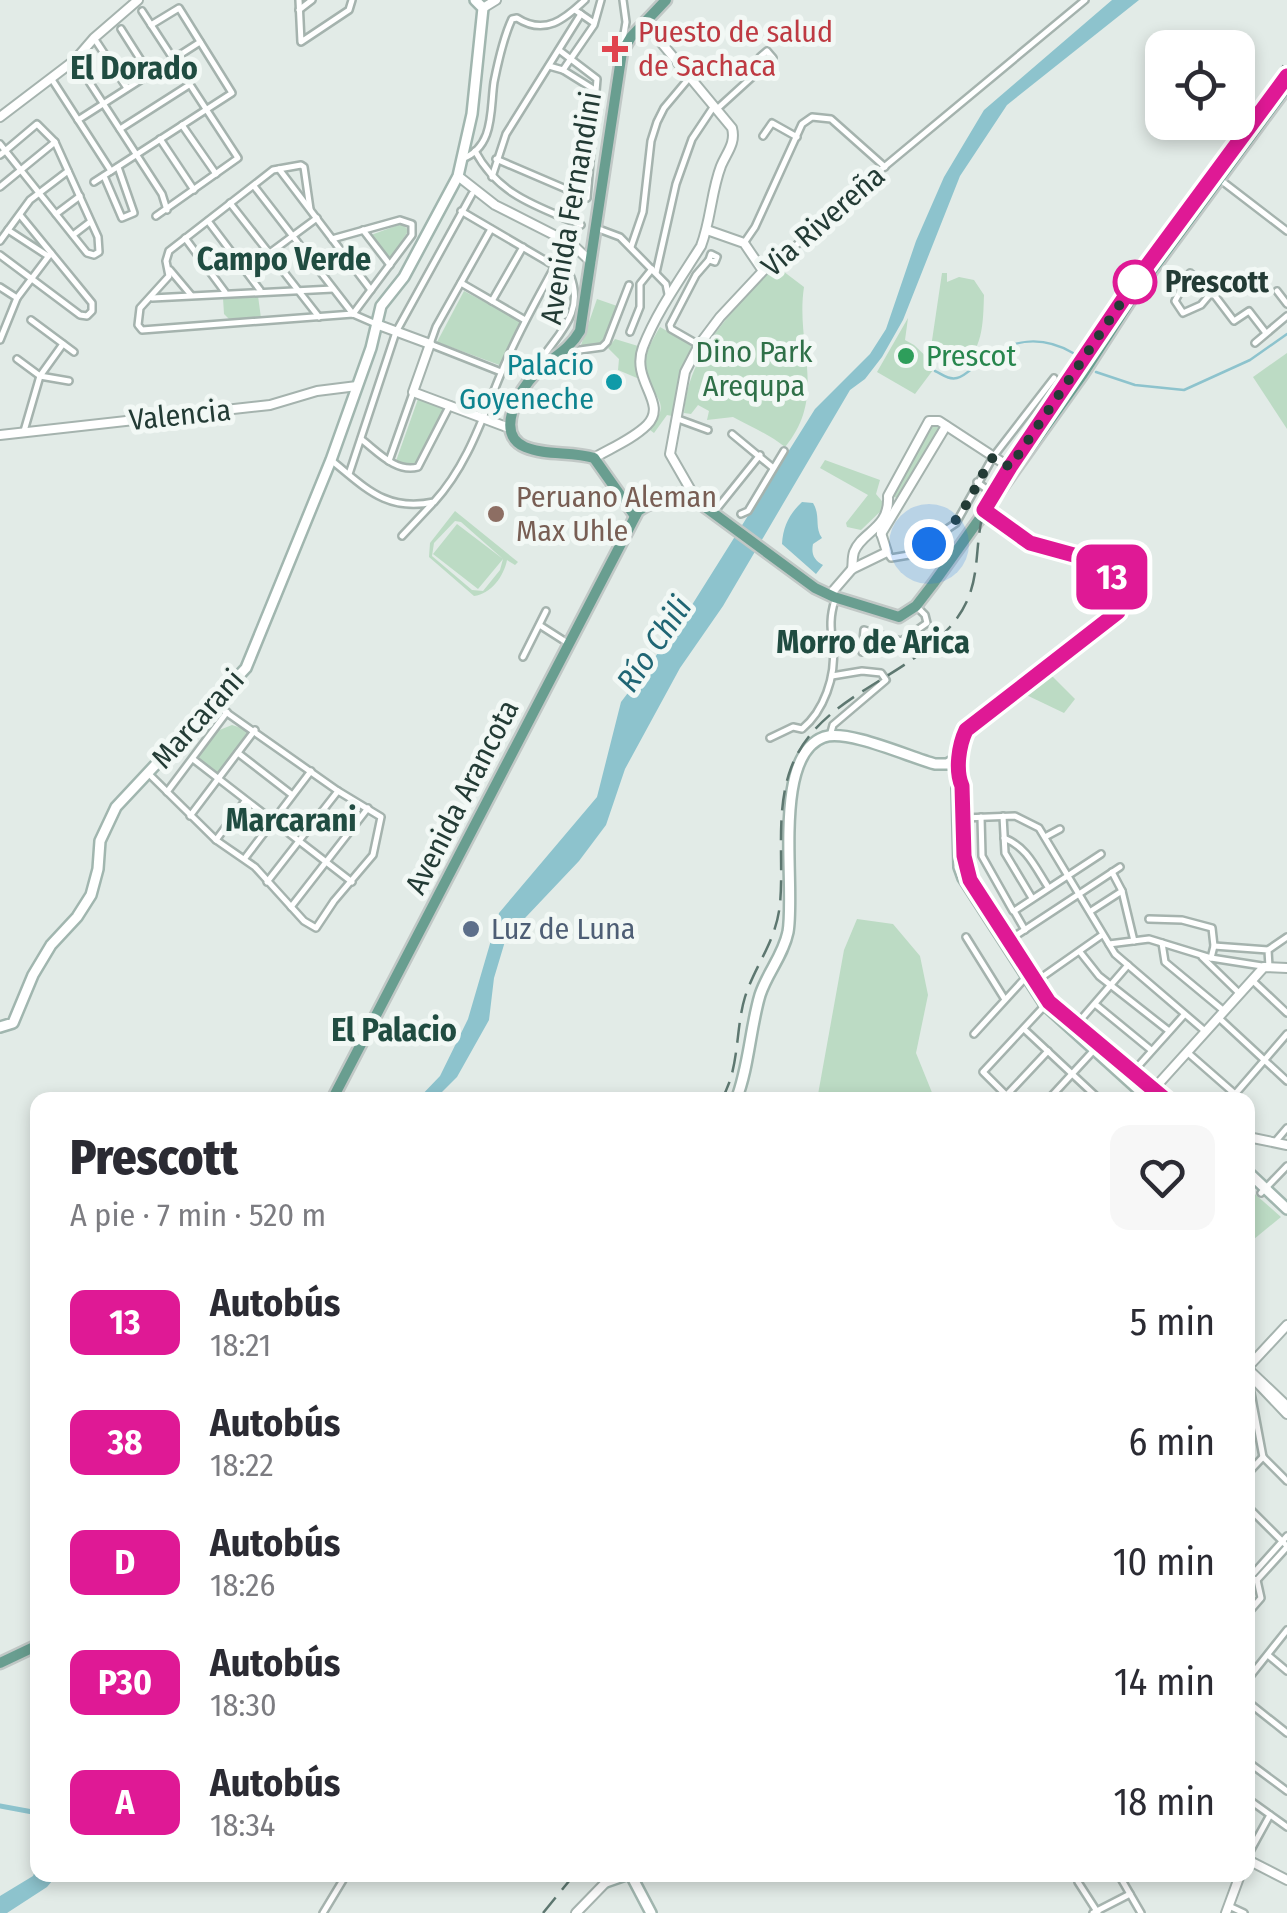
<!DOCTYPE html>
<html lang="es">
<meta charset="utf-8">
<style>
:root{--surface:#fff;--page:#f7f7f7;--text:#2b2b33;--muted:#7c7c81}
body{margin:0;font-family:"Fira Sans Condensed",sans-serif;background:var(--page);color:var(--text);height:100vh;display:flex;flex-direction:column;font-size:38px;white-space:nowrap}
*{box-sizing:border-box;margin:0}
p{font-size:32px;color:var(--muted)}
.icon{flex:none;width:55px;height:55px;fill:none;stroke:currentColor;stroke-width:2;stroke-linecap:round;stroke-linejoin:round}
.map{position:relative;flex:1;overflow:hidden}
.drawer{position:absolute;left:30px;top:1092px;width:1225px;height:790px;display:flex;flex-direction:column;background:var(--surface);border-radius:20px;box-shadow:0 5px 15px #0003}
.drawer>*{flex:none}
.badge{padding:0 20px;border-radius:15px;font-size:35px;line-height:65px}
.controls{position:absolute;left:1145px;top:30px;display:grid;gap:20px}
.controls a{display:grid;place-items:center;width:110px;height:110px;border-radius:20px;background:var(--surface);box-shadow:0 5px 15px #0003;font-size:50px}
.you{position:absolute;width:50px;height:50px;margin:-25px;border:8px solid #fff;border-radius:50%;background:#1a73e8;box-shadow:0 0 0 15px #1a73e833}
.map>.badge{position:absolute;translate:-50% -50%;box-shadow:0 0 0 5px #fff}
.round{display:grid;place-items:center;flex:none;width:105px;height:105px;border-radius:20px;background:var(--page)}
.summary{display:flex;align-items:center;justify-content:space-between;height:170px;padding:0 40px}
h1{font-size:48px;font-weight:800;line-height:75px}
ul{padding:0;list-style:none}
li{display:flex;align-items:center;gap:30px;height:120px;padding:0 40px}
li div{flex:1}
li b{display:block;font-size:38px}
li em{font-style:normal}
li .badge{min-width:110px;font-weight:700;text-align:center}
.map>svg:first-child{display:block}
.green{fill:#bcdbc4;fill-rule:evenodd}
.water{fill:#8dc3cd}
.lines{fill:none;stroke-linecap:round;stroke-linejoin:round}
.stream{stroke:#8dc3cd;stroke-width:2.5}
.canal{stroke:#8dc3cd;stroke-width:5}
.minor-casing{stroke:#a5b3ae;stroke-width:10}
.tertiary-casing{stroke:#a5b3ae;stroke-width:12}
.secondary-casing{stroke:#a1b6af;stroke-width:14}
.primary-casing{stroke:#c1c8c6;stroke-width:15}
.minor{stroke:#fff;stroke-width:5}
.tertiary{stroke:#fff;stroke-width:8}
.secondary{stroke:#fff;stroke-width:9}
.primary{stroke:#699e90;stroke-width:10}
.rail{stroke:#5d7770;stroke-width:2.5;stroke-dasharray:20 10;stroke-linecap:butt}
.line-casing{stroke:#fff;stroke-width:22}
.line{stroke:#df1995;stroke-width:15}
.walk{stroke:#233b35;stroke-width:10;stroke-dasharray:0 18}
.health-dot{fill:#e0444e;stroke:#f2f8f5;stroke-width:4}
.stop-dot{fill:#fff;stroke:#df1995;stroke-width:5}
.leisure-dot{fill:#2e9e5b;stroke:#f2f8f5;stroke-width:4}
.culture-dot{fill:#0f9aa8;stroke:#f2f8f5;stroke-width:4}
.education-dot{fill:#8d6e63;stroke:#f2f8f5;stroke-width:4}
.service-dot{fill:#5c6f8a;stroke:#f2f8f5;stroke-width:4}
.labels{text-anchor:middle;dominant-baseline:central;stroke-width:10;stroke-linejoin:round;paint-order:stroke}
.health-label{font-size:30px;fill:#be3a42;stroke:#f2f8f5;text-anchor:start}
.street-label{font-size:30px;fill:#233b35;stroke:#f2f8f5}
.stop-label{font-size:30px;font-weight:bold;fill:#233b35;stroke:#f2f8f5;text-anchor:start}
.park-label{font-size:30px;fill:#2f7048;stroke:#f2f8f5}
.leisure-label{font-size:30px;fill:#27864d;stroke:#f2f8f5;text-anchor:start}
.culture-label{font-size:30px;fill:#0d838f;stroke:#f2f8f5;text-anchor:end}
.education-label{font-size:30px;fill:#785e54;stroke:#f2f8f5;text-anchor:start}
.service-label{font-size:30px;fill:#4e5e75;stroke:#f2f8f5;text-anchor:start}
.neighbourhood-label{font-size:32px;font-weight:bold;fill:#204c41;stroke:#f2f8f5}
.water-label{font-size:32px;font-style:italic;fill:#206674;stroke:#f2f8f5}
</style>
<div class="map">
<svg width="1287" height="1913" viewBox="0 0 1287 1913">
<rect width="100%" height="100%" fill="#e2ebe7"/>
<g class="green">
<path d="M401 224 409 230 389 260 371 235Z"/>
<path d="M775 265 804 287C795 346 828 395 785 447 770 435 750 426 733 417L707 420 709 411 698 405 691 414 684 413C688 351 735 309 775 265Z"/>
<path d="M942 273H947V282L959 277 974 280 984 295C983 320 984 356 957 365L930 354Z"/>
<path d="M464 291 522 322 502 366 437 342Z"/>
<path d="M258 296 261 318 230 320 224 314 223 298Z"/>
<path d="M597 299 620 307 603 343 580 348Z"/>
<path d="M908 318 905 340 914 345 936 366 915 394 877 372Z"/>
<path d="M660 327 695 347 682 372 672 416 667 415 654 433 650 430C670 403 658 403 648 380 639 362 651 342 660 327Z"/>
<path d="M615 339 638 346 637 378 618 370 619 359 608 348Z"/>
<path d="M1287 353V429L1253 377Z"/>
<path d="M418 399 447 408 417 464 406 466 396 461Z"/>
<path d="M937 424 940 430 900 499 891 496 931 425Z"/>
<path d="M825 460 880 480 876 494 886 506 861 530 847 527 846 523 868 495 820 468Z"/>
<path d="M455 511 518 562 515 565 507 560C504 576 491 594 474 596L429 557 430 543ZM455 521 461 522 503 559 457 524 433 554 478 589 503 559 500 570 483 591 472 590 432 556 434 543Z"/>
<path d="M1047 671 1075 699 1064 713 1020 692Z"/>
<path d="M232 725 251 731 217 775 196 758 217 731Z"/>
<path d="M857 919 893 924 920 956 928 995 916 1053 935 1100H817L844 950Z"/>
<path d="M1248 1188 1281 1217 1248 1244Z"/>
</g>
<g class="water">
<path d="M1112 0H1139L1007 105 960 176 903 320 882 357 865 379 850 390 723 606 680 668 625 769 606 825 579 861 506 938 494 978 489 1020 457 1077 434 1100H417L440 1076 468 1019 499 913 597 797 621 702 680 624 815 409 870 354 886 329 916 241 944 177 984 110Z"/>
<path d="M802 502 813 503C821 516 814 527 822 538L813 544C811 554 814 560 823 565L816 574 782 544C783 527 789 514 802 502Z"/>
<path d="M37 1866 38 1875H57L47 1887 7 1913H0V1896L33 1876Z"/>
</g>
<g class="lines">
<g class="stream">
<path d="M935 371C942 374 948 380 957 378 966 376 975 365 983 360 1011 339 1042 335 1073 353"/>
<path d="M1096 372 1135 385 1184 390 1250 360 1287 334"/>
</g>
<path class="canal" d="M0 1806 38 1813"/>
<g class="minor-casing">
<g id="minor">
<path d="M299 0 301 42 349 10 352 0"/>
<path d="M299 10 312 0"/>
<path d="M575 10 594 23"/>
<path d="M142 11 238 158 156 216"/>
<path d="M121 29 149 73"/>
<path d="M94 38 127 88"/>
<path d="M622 46 626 22 623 0"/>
<path d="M75 60 162 194 167 210"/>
<path d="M549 66 563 70 595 90"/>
<path d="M563 70 594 25 601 0"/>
<path d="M51 78 111 171"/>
<path d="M717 109 773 58 767 51 760 57 766 65"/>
<path d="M78 120 200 42"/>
<path d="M182 125 216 174"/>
<path d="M120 129 189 85"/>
<path d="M763 136 772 123 797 137"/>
<path d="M160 139 194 190"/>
<path d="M0 144C29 180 58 217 87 253L94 255 99 252 98 237 55 142 37 124 5 151 0 155"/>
<path d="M475 151C499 196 537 206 581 225"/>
<path d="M462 159C495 147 490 109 494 82 498 62 503 38 512 19L517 18C545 36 565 19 585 0"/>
<path d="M496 159 587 198 597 79 559 50"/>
<path d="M279 169 371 290"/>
<path d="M104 176 122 218 134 213 118 167"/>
<path d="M492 177 506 134 581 14"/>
<path d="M1218 178 1287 231"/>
<path d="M94 182 232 93 179 8 151 25"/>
<path d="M254 186 353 314"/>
<path d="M0 187 55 142"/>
<path d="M230 203 319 317"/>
<path d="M310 209 304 167 301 165 273 170 169 251 166 261 169 276 140 308 138 325 142 330 353 314 376 324"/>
<path d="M461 211 570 275C587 316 552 338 536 368"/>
<path d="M56 214 80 196"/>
<path d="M208 221 260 290"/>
<path d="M596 228 620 237 666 284 668 294"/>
<path d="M491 229 436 327 430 344 501 372"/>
<path d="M8 230 48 256"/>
<path d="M363 230 390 265"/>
<path d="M73 235 90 222"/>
<path d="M185 238 225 292"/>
<path d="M332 239 400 220 412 224V235L353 314"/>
<path d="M0 241 30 200 68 171"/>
<path d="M744 243 755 227 802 124 812 117 831 119 885 167"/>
<path d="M631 247 643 212 651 141 657 122 664 108 690 77"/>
<path d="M271 252 317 218"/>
<path d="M711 254 717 257 715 262 709 260Z"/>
<path d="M0 255 80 315 87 316 92 311V303L20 215"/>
<path d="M170 270 191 295"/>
<path d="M763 271 822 225 860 187 1085 0"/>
<path d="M656 273 676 184 692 139 714 106"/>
<path d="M461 283 525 320"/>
<path d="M0 287 17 298"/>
<path d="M1277 291 1287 304"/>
<path d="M1212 292 1201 305 1183 313 1175 301 1190 273 1212 292 1234 321 1249 311 1266 333"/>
<path d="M152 298 333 289"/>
<path d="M492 301 523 247"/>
<path d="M31 320 74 352"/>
<path d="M630 332 640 307V284L652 269"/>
<path d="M0 340 17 298 51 253"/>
<path d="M1255 343 1287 316"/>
<path d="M699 345 671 329 670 325 696 275 709 260"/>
<path d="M565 352 602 347 607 342 629 285"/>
<path d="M17 359 40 376 69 381"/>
<path d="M678 419 708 430"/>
<path d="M24 431 40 376 63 344"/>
<path d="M732 434 772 467"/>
<path d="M361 439C378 452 396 473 418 467L450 405"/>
<path d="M331 460C366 488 386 512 434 502 468 465 483 416 502 371 517 334 536 301 555 266"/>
<path d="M389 461 413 393"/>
<path d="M349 474 396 332 472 194"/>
<path d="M977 482 985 488"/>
<path d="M715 511 760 455"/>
<path d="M741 514 748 511 784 451"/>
<path d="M402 536 432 504"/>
<path d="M929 544 945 566"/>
<path d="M887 552 891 558 909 555 956 523 993 457 1054 378"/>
<path d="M541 626 566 642"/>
<path d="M901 641 864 630 862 652 890 649 927 623 925 615 916 606"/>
<path d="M523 657 546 611"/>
<path d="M830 736 833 725 886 680 881 673 862 671 832 676"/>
<path d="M770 738 793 727 802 729C824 711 836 676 833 648 831 629 829 619 835 600"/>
<path d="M238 753 291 794"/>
<path d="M193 759 352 882"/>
<path d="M149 774 216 840 255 867 304 921 316 928 334 901 373 855 381 817 338 791 213 703"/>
<path d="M167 792 227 712"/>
<path d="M190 816 255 730"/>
<path d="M1003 816 1005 853 1032 898"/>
<path d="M981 817 982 856 1013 911"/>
<path d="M963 818 1015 816 1039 828 1115 954 1206 1032"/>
<path d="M1045 837 1060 829"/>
<path d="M1004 838C1027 847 1035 867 1048 887"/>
<path d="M216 840 245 801"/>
<path d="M245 858 311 771"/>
<path d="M1112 872 1122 891 1134 941"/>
<path d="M267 882 338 791"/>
<path d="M291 907 368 808"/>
<path d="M1091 911 1122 891"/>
<path d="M1149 919 1182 920 1212 928 1214 946 1211 958"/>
<path d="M1025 930 1014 911 1101 854"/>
<path d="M966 937 1004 998"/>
<path d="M1006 942 1120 867"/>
<path d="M1162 943 1165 962 1224 1011"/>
<path d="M1109 944 1149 939 1211 958 1262 966"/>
<path d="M1214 946 1268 950 1269 967"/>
<path d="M1268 950 1287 937"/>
<path d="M1080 952 1099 976 1169 1031"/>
<path d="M1202 957 1240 994"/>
<path d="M1252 980 1287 1013"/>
<path d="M1035 982 1102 935"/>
<path d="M1095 1004 1151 1050"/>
<path d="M1219 1018 1287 1081"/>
<path d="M1077 1024 1128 965"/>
<path d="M1024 1029 1100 1100"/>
<path d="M974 1034 1027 976"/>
<path d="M1187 1052 1235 1094"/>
<path d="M1133 1072 1184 1015"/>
<path d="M1007 1096 983 1072 1049 1001"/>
<path d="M1002 1100 1048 1051"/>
<path d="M1048 1100 1094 1050"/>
<path d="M1230 1100 1287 1034"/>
<path d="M1275 1142 1287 1128"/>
<path d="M1261 1193 1287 1166"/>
<path d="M1248 1377 1263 1457"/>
<path d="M1263 1457 1287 1481"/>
<path d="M1248 1473 1263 1457"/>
<path d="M1248 1507 1287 1546"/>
<path d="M1253 1579 1252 1575 1287 1536"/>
<path d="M1253 1579 1257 1580 1287 1547"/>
<path d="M1248 1613 1261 1598 1257 1580"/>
<path d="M1268 1655 1287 1671"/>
<path d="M1248 1679 1287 1630"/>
<path d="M1248 1702 1287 1733"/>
<path d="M1248 1762 1287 1791"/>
<path d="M1248 1799 1287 1827"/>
<path d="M1248 1855 1270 1815"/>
<path d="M1119 1875 1141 1913"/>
<path d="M1078 1882 1098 1913"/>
<path d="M1229 1906 1244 1913"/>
<path d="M323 1913 346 1875"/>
<path d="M1093 1913 1130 1894"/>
</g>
</g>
<g class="tertiary-casing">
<g id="tertiary">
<path d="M483 8 496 0"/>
<path d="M0 117 75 60 94 38 138 0"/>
<path d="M458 176 495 205 572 244 591 262"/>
<path d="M376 324 430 344 413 392 509 428"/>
<path d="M0 435 270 405 317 391 357 386"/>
<path d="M594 458C611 448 633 439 647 425 669 403 630 381 643 347 657 311 681 278 701 246 711 220 711 192 721 166 727 152 736 143 732 128L645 23"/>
<path d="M697 501 670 454 685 372 699 345 720 317 763 271 744 243 707 230"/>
<path d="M881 534 946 426"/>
<path d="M852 569C853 564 852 558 854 552 862 531 890 529 888 496L929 421H939L1014 470"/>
<path d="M834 597 833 591 852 569 887 552 881 533"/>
<path d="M1152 1091 1264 967 1287 968"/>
<path d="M1248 1137 1287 1145"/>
<path d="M1248 1367 1287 1325"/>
<path d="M1248 1369 1287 1406"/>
<path d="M1248 1373 1287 1414"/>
<path d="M1248 1860 1287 1880"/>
<path d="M576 1913 610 1878"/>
<path d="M1226 1913 1240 1875"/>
</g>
</g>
<g class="secondary-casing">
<g id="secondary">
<path d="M984 510 1030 543 1103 563C1113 576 1122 596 1118 612L966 730 960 751 957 786 959 867 963 878 1045 1005 1150 1100"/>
<path d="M1063 1014 1166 1100"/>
<path d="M0 1027 13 1023 33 975 51 945 77 917 91 895 98 869 100 841 116 807 246 668 331 460 371 348 381 306 404 277 458 176 472 114 483 8 475 0"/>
<path d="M736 1100C749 1067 750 1029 760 995 767 973 783 956 788 932 796 887 771 756 824 737 848 729 909 757 935 764H947L960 757"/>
<path d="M1248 1172 1287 1209"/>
<path d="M631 1875 651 1913"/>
<path d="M606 1882 626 1875"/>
</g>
</g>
<g class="primary-casing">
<g id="primary">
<path d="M1142 273 1234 150"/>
<path d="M635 516 594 458C573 451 546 456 525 447 494 434 519 390 535 374 550 358 568 352 580 331L622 52 631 37 666 0"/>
<path d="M332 1100 638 511C656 498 676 496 697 501L815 588 834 597 899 617 916 606 933 584 1083 374 1134 295 1287 87"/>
<path d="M0 1663 38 1645"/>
</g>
</g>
<use href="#minor" class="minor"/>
<use href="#tertiary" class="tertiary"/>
<use href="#secondary" class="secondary"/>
<use href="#primary" class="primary"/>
<g class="rail">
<path d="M721 1100C740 1070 735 1030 745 997 756 963 776 942 780 904 784 860 775 811 791 768 818 697 902 681 949 628 986 587 971 551 985 506 990 492 999 478 1006 465L1201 179 1287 61"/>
<path d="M543 1913 574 1875"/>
</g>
</g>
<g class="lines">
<g class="line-casing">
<path id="line" d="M1166 1100 1049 1002 970 880 964 856 962 786C955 770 959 745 966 730L1118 612C1121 596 1113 576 1103 563L1030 543 984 510 1010 467 1135 282 1287 76"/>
</g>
<use href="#line" class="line"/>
<path class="walk" d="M929 544C966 520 970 492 993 457L1010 467 1135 282"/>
</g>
<path class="health-dot" d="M610 34h10v10h10v10h-10v10h-10v-10h-10v-10h10z"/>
<circle class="stop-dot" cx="1135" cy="282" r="20"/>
<circle class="leisure-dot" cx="906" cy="356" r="10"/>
<circle class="culture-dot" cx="614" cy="382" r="10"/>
<circle class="education-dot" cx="496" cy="514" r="10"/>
<circle class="service-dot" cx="471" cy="929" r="10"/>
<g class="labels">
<g class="health-label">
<text x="638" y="32">Puesto de salud<tspan x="638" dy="34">de Sachaca</tspan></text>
</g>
<g class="street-label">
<text transform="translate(571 208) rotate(-80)">Avenida Fernandini</text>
<text transform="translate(823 221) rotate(-41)">Via Rivereña</text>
<text transform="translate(180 415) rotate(-6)">Valencia</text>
<text transform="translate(198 719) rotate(-48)">Marcarani</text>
<text transform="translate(462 797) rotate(-63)">Avenida Arancota</text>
</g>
<g class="stop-label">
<text x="1165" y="282">Prescott</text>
</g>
<g class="park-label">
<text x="754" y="352">Dino Park<tspan x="754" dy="34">Arequpa</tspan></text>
</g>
<g class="leisure-label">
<text x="926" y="356">Prescot</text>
</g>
<g class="culture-label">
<text x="594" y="365">Palacio<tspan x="594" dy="34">Goyeneche</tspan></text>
</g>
<g class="education-label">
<text x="516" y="497">Peruano Aleman<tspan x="516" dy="34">Max Uhle</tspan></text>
</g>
<g class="service-label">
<text x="491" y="929">Luz de Luna</text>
</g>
<g class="neighbourhood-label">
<text x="134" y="68">El Dorado</text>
<text x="284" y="259">Campo Verde</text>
<text x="873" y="642">Morro de Arica</text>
<text x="291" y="820">Marcarani</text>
<text x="394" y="1030">El Palacio</text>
</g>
<g class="water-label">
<text transform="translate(654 644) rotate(-56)">Río Chili</text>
</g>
</g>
</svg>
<div class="controls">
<a><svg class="icon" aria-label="locate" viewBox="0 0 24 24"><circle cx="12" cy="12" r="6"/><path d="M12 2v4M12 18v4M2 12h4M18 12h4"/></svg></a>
</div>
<div class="you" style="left:929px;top:544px"></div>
<b class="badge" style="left:1112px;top:577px;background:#df1995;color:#fff">13</b>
<section class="drawer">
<div class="summary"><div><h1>Prescott</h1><p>A pie · 7 min · 520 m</p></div><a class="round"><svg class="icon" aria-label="heart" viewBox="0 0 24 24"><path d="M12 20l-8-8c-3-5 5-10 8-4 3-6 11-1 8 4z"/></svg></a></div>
<ul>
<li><span class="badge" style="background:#df1995;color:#fff">13</span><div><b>Autobús</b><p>18:21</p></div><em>5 min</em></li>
<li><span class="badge" style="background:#df1995;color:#fff">38</span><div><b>Autobús</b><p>18:22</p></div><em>6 min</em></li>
<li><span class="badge" style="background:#df1995;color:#fff">D</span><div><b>Autobús</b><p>18:26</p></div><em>10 min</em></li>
<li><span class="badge" style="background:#df1995;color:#fff">P30</span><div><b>Autobús</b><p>18:30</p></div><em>14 min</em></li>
<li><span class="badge" style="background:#df1995;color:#fff">A</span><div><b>Autobús</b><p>18:34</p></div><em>18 min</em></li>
</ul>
</section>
</div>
